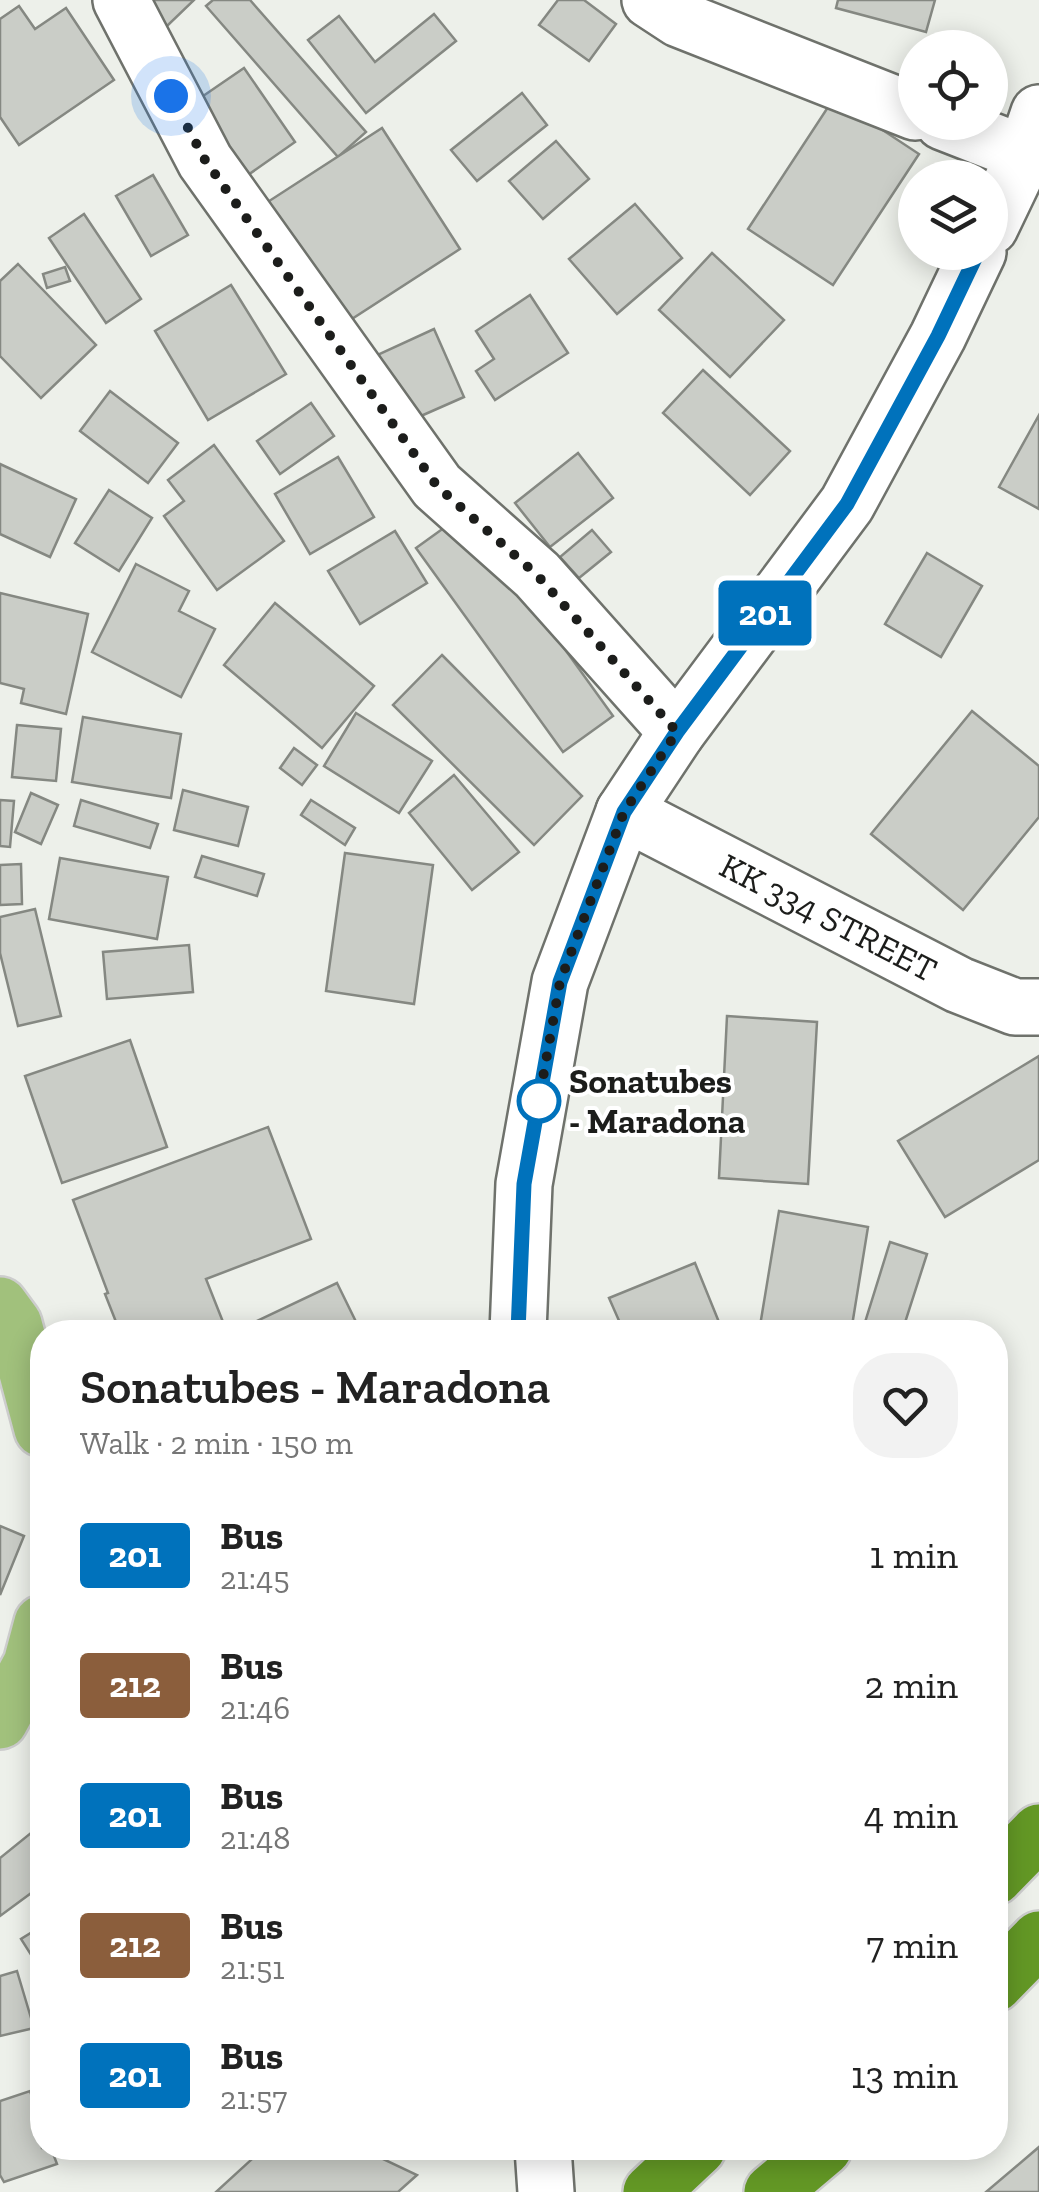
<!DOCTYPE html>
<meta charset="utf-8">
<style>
:root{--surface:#fff;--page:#f2f2f2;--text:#222;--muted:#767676}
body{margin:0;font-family:"Zilla Slab",serif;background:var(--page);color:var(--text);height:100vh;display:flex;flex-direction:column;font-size:38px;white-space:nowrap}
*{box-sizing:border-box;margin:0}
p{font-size:32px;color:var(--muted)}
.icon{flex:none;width:55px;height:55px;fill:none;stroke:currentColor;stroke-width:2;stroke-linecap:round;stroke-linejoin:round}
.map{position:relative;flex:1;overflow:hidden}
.side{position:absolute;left:30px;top:1320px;width:978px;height:840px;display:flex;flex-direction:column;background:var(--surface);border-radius:40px;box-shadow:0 5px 25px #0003}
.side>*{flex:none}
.badge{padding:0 20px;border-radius:8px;font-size:35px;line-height:65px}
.fabs{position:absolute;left:898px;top:30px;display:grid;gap:20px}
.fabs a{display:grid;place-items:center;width:110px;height:110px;border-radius:50%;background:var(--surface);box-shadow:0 5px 25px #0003;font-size:50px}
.you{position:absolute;width:50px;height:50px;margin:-25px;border:8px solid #fff;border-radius:50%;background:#1a73e8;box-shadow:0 0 0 15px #1a73e833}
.map>.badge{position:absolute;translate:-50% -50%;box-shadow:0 0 0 5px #fff}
.round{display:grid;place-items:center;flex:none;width:105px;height:105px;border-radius:40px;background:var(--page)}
.summary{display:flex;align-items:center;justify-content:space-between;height:170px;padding:0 50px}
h1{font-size:48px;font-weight:600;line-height:75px}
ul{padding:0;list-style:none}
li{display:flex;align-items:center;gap:30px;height:130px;padding:0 50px}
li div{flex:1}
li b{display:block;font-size:38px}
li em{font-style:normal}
li .badge{min-width:110px;font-weight:700;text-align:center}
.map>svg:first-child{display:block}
.building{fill:#cacdc7;stroke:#858882;stroke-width:2.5}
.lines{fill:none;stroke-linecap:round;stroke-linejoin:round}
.minor-casing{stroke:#6f726c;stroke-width:60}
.major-casing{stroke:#cdcdcd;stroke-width:60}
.highway-casing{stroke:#cdcdcd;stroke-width:60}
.minor{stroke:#fff;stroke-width:55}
.major{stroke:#a1c17c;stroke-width:55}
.highway{stroke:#639825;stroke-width:55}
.line-casing{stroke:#fff;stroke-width:22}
.line{stroke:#0072bc;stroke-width:15}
.walk{stroke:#1c1d1b;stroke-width:10;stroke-dasharray:0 18}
.stop-dot{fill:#fff;stroke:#0072bc;stroke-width:5}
.labels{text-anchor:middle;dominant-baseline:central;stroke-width:8;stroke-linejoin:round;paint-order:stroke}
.street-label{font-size:35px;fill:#1c1d1b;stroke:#fff}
.stop-label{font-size:35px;font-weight:bold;fill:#1c1d1b;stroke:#fff;text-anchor:start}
</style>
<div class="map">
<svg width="1039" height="2192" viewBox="0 0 1039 2192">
<rect width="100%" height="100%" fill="#edf0ea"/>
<g class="building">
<path d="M140 0H194L167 26Z"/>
<path d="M213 0H250L366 132 338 157 206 6Z"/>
<path d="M558 0H584L616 24 589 61 539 25Z"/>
<path d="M838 0H935L926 32 836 8Z"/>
<path d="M19 6 35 29 66 8 114 80 19 145 0 117V19Z"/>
<path d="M434 14 456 41 366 113 308 40 339 16 375 62Z"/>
<path d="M244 68 295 142 238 182 187 107Z"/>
<path d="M522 93 547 125 477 181 451 150Z"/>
<path d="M834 98 919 154 833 285 748 229Z"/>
<path d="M382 128 460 249 341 326 263 205Z"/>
<path d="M556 141 589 179 543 219 509 181Z"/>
<path d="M153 175 188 235 151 256 116 196Z"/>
<path d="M635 204 682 258 617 314 569 259Z"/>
<path d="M84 214 141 299 106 323 49 238Z"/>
<path d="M712 253 784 320 730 377 659 310Z"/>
<path d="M18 264 96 345 41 398 0 356V281Z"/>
<path d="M65 267 70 281 47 288 43 274Z"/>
<path d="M231 285 286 374 208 420 155 331Z"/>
<path d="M530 295 568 353 495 400 476 371 494 359 476 331Z"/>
<path d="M434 329 464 397 405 423 375 356Z"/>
<path d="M703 370 790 451 750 495 663 413Z"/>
<path d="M110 391 178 443 148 483 80 431Z"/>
<path d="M311 403 334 436 280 474 257 441Z"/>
<path d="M1039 415V509L999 487Z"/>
<path d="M214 445 284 541 217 590 164 516 184 501 168 480Z"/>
<path d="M578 453 613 498 550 547 515 503Z"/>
<path d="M338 457 374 517 310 554 275 494Z"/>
<path d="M0 464 76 499 50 557 0 534Z"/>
<path d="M109 490 152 518 119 571 75 543Z"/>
<path d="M466 512 613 716 563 752 416 548Z"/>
<path d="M592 530 611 552 579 578 560 557Z"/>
<path d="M395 531 427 583 360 624 328 571Z"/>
<path d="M927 553 982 586 941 657 885 624Z"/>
<path d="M136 564 189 591 179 611 215 629 181 697 92 652Z"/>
<path d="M0 593 88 614 66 714 21 703 24 689 0 683Z"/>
<path d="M275 603 374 686 322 748 224 665Z"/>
<path d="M442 655 582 796 534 845 393 705Z"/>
<path d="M972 711 1039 766V817L963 910 871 834Z"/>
<path d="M356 713 432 761 399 813 324 766Z"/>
<path d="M83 717 181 734 171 798 72 782Z"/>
<path d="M17 725 61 729 56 781 12 777Z"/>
<path d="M294 748 317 765 302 785 280 768Z"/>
<path d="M454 775 519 852 472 890 409 813Z"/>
<path d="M183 790 248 807 238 846 174 830Z"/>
<path d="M31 793 58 805 41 844 15 832Z"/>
<path d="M0 800 14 801 10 847 0 846Z"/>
<path d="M81 800 158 824 150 848 74 826Z"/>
<path d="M311 800 355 828 345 845 301 815Z"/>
<path d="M345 853 433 865 414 1004 326 991Z"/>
<path d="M202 856 264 874 257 896 195 877Z"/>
<path d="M60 858 168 877 157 939 49 919Z"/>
<path d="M21 864 22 904 0 905V865Z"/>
<path d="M35 909 61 1016 18 1026 0 953V917Z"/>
<path d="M189 945 193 992 107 999 103 952Z"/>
<path d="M727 1016 817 1022 808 1184 719 1178Z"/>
<path d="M130 1040 167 1147 62 1183 25 1076Z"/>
<path d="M1039 1056V1160L945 1217 898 1141Z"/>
<path d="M268 1127 311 1239 206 1279 227 1332H120L105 1294 108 1293 73 1200Z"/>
<path d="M779 1211 868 1227 851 1332H759Z"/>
<path d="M890 1242 927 1254 902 1332H862Z"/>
<path d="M695 1263 723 1332H624L609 1298Z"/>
<path d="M337 1283 361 1332H234Z"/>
<path d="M0 1526 24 1536 0 1595Z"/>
<path d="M42 1824V1885L0 1916V1858Z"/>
<path d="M42 1926V1972L21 1939Z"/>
<path d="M17 1971 34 2028 0 2036V1976Z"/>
<path d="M30 2091 42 2125V2148H51L57 2164 4 2182 0 2175V2101Z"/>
<path d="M1039 2147V2192H986Z"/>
<path d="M264 2148H360L417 2175 398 2192H216Z"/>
</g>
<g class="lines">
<g class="minor-casing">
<g id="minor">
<path d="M121 0 205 161 437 486 537 575 677 732"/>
<path d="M650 0 679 19 915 112"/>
<path d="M943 122 1025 154"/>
<path d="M990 227 1025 154 1039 113"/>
<path id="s1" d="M624 812 959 985 1015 1007H1039"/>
<path d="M518 1332 524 1184 560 982 624 812 677 732 847 504 938 336 978 252"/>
<path d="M543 2148 546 2192"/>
</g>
</g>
<g class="major-casing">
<g id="major">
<path d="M0 1305 14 1324 42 1429"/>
<path d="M0 1721 31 1664 42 1623"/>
</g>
</g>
<g class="highway-casing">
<g id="highway">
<path d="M995 1877 1039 1832"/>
<path d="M995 1984 1039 1939"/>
<path d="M651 2192 698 2148"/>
<path d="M772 2192 824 2148"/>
</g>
</g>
<use href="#minor" class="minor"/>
<use href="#major" class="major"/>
<use href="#highway" class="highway"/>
</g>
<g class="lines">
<g class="line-casing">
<path id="line" d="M518 1332 524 1184 560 982 624 812 677 732 847 504 938 336 978 252"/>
</g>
<use href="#line" class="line"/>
<path class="walk" d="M171 96 205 160 437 486 537 575 677 732 624 812 560 982 536 1117 539 1101"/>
</g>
<circle class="stop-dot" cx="539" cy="1101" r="20"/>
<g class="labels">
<g class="street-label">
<text stroke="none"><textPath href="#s1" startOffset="230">KK 334 STREET</textPath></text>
</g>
<g class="stop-label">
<text x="569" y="1081">Sonatubes<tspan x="569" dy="40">- Maradona</tspan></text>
</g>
</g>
</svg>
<div class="fabs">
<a><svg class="icon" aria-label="locate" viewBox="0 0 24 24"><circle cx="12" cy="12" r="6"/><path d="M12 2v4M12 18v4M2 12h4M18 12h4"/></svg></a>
<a><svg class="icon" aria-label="layers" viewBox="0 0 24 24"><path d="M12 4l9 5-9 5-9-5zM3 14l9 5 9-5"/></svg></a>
</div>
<div class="you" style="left:171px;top:96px"></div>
<b class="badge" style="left:765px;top:613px;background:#0072bc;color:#fff">201</b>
<section class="side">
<div class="summary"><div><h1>Sonatubes - Maradona</h1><p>Walk · 2 min · 150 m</p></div><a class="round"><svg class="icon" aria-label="heart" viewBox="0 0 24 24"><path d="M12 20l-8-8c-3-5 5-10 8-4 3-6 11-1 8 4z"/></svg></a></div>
<ul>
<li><span class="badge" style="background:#0072bc;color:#fff">201</span><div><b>Bus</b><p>21:45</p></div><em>1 min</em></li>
<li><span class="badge" style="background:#8b5e3c;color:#fff">212</span><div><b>Bus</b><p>21:46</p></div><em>2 min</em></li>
<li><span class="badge" style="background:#0072bc;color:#fff">201</span><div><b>Bus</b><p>21:48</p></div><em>4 min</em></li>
<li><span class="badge" style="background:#8b5e3c;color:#fff">212</span><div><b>Bus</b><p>21:51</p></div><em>7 min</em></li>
<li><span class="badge" style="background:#0072bc;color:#fff">201</span><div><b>Bus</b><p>21:57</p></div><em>13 min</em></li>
</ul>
</section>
</div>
